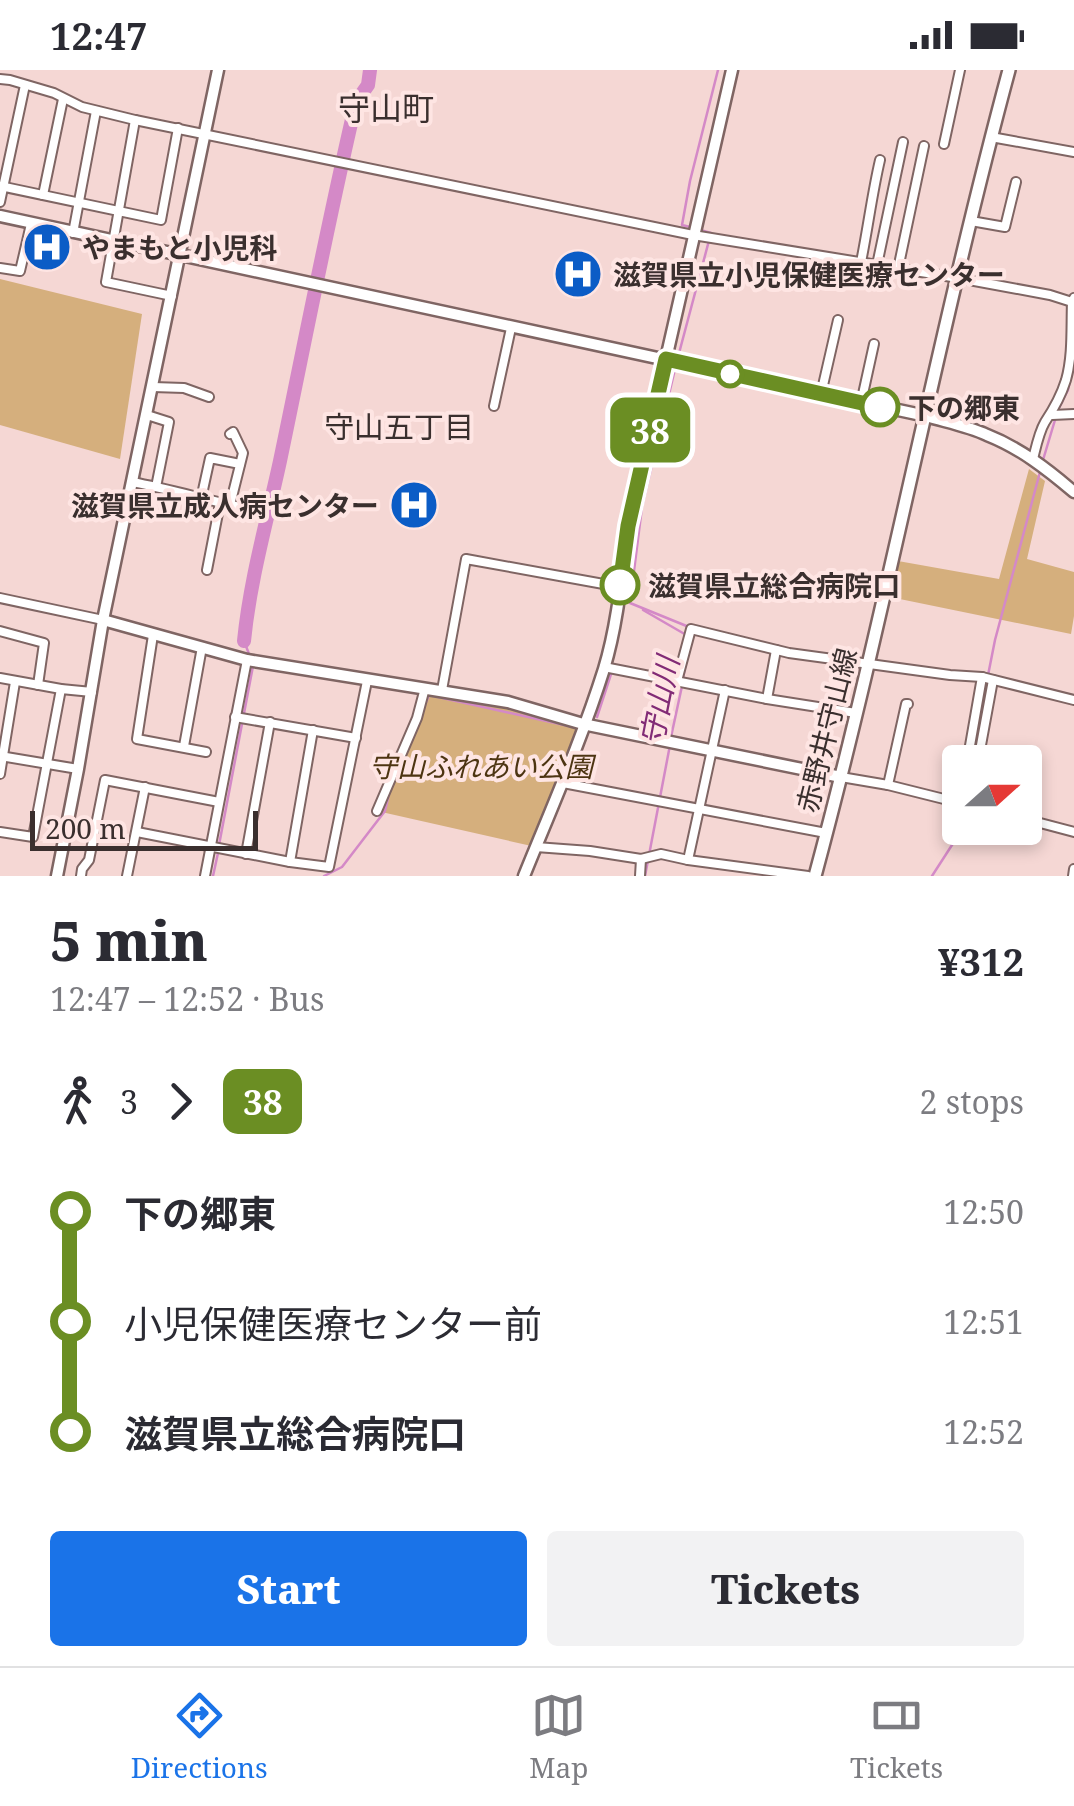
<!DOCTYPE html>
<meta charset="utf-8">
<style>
:root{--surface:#fff;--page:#f2f2f3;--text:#2b2b33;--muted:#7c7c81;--line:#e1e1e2;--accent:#1a73e8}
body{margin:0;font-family:"Noto Serif","Noto Sans JP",serif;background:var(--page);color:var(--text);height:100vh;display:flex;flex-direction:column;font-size:38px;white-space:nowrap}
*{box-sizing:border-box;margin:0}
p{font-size:32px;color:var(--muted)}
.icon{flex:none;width:55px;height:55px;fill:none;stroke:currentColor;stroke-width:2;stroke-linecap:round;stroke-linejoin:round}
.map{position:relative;height:806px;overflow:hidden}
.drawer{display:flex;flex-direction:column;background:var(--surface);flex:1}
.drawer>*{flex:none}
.badge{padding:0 20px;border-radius:15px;font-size:35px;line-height:65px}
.needle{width:65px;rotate:69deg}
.fabs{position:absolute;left:942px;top:675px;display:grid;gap:20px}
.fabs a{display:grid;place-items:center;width:100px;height:100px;border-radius:10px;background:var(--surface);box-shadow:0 5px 15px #0003;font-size:50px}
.scale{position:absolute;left:30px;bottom:25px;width:228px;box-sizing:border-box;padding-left:10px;border:5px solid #3a2f2e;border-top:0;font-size:28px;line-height:35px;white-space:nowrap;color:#3a2f2e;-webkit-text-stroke:8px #fee5e3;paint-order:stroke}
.map>.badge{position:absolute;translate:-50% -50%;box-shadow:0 0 0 5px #fff}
.legs{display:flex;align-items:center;gap:15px;height:110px;padding:0 50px;font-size:32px}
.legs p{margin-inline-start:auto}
.summary{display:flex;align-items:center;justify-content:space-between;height:170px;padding:0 50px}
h1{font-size:55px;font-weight:800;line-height:75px}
.button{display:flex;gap:20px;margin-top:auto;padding:20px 50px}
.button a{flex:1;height:115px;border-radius:10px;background:var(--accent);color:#fff;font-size:40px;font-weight:800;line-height:115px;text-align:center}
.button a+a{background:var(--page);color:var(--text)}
ul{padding:0 50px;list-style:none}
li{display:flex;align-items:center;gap:35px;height:110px;font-size:38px}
li i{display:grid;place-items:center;width:15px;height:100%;margin:0 12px;background:currentColor}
li i::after{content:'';width:25px;height:25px;margin:-12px;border:8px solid;border-radius:50%;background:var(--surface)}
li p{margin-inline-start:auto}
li:first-child i{background:linear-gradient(#0000 50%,currentColor 0)}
li:last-child i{background:linear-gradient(currentColor 50%,#0000 0)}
.status{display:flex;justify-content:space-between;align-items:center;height:70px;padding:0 50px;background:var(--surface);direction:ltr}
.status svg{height:28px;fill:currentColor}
.tab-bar{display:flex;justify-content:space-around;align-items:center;height:140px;border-top:2px solid var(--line);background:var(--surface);font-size:28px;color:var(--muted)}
.tab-bar a{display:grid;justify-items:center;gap:5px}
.tab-bar .on{color:var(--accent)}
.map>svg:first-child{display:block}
.park{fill:#d5af7d}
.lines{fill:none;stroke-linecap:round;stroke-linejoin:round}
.stream{stroke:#d489c7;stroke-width:2.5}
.river{stroke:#d489c7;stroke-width:14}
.minor-casing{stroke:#7f6563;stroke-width:12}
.tertiary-casing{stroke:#7f6563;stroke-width:15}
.secondary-casing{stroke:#7f6563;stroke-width:16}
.minor{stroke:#fff;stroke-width:8}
.tertiary{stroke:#fff;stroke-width:10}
.secondary{stroke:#fff;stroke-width:11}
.line-1-casing{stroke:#fff;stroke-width:22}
.line-1{stroke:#6b8e23;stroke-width:15}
.stop-1-dot{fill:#fff;stroke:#6b8e23;stroke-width:5}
.labels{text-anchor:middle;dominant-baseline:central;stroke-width:8;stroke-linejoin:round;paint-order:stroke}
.poi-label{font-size:28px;font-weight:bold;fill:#3a2f2e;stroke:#fee5e3;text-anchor:start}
.stop-label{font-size:28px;font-weight:bold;fill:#3a2f2e;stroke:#fee5e3;text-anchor:start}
.street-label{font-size:28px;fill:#3a2f2e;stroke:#fee5e3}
.park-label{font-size:28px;font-style:italic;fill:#4d3512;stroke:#fee5e3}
.neighbourhood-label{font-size:30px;fill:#3a2f2e;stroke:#fee5e3}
.water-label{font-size:30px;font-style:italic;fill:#822b76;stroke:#fee5e3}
.quarter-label{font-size:32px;fill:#3a2f2e;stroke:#fee5e3}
</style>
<div class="status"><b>12:47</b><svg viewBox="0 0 49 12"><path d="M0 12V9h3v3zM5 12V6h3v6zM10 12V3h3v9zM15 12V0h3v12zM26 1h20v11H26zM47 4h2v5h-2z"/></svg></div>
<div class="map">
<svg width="1074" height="806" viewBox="0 0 1074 806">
<rect width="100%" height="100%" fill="#f5d7d4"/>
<g class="park">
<path d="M0 209 142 244 120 389 0 355Z"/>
<path d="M1029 399 1045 411 1027 489 1074 502V546L1071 564 890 527 898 491 999 509Z"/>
<path d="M425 618 583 654 536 777 377 741Z"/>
</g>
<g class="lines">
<g class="stream">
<path d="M690 157 682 155 690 111 718 0"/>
<path d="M678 287 711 163 697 159"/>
<path d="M676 295 642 437 630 533 689 557"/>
<path d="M1057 342 1068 320 1074 291"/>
<path d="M1043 390 1055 350"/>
<path d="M643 540 688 566"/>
<path d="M244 571 249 584"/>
<path d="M683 608 687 587"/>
<path d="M422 642 429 625 573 657"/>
<path d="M597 647 612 601"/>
<path d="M671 667 682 616"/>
<path d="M972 686 995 570 1040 402"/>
<path d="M219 775 253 596"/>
<path d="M213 806 218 783"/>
<path d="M324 806 342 797 385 741 389 724"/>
<path d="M645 806 670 675"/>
<path d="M932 806 963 758"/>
</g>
<path class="river" d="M244 571C250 510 267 451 280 391 305 271 328 151 356 32L368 15 370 0"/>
<g class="minor-casing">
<g id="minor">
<path d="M0 9 10 10 54 23 82 37 135 50 693 165 958 208 1050 225 1072 232"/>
<path d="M135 50 106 212 172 226"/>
<path d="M991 67 1074 82"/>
<path d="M944 74 960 0"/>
<path d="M0 116 161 150 178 58"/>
<path d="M43 125 63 29"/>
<path d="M0 132 25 15"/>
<path d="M971 151 1005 157 1016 112"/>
<path d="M73 163 96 41"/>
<path d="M861 192C868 158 872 124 880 90"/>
<path d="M877 195 903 72"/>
<path d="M0 198 20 201 31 154"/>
<path d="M898 199 924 76"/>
<path d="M153 317 184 318 209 327"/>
<path d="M821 324 838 250"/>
<path d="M861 333 874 274"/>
<path d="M494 336 511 258"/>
<path d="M147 345 169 352 156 417"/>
<path d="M1052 345 1074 344"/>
<path d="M1033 389C1036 377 1039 362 1045 352 1053 340 1061 326 1066 310 1073 285 1071 258 1072 232L1074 228"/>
<path d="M132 412C174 420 213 432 255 440"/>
<path d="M201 429 210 388 240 394"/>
<path d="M230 435 243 383 233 362 230 364"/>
<path d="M207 500 220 433"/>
<path d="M0 528 103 550"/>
<path d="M0 561 44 573 38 615"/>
<path d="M153 565 137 669 206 682"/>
<path d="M604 597 767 629 856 643"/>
<path d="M0 608 61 619 92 622"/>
<path d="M677 611 691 559 789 583 950 605 982 607 1074 630"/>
<path d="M442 620 466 489 620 517"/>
<path d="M767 629 776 580"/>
<path d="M235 647 356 668"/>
<path d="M184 676 202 577"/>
<path d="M0 686 78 699"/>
<path d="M968 687 982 607"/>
<path d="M968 692V687L979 686 993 610"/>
<path d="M0 704 15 612"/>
<path d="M841 707 888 715 960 733"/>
<path d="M563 713 826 763"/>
<path d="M888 715 906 634H908"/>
<path d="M377 741 417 648 425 618"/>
<path d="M1025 749 1074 762"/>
<path d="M0 762 33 767 61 619"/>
<path d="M137 762 290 792 329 797 367 611"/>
<path d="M536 777 590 781 641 789 661 784 688 790 808 806"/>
<path d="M246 784 270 652"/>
<path d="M688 790 725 620"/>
<path d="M290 792 313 660"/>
<path d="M81 806 82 799 89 790 105 710 219 732"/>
<path d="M127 806 145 717"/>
<path d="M205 806 247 590"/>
<path d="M640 806 641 789"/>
<path d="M1073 806 1074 799"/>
</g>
</g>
<g class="tertiary-casing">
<g id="tertiary">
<path d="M0 146 926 346C946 352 968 356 987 365 1020 378 1047 399 1074 422"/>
<path d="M103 550 247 590 508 632 583 654 841 707"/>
<path d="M57 806 78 699 103 550 218 0"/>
<path d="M524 806C552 737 582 669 604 599 618 553 622 503 628 455L732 0"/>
</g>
</g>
<g class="secondary-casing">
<path id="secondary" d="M815 806C887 539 937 267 1009 0"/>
</g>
<use href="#minor" class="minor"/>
<use href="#tertiary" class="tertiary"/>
<use href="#secondary" class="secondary"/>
</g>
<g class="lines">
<g class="line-1-casing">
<path id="line-1" d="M620 515 628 456 666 289 880 337"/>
</g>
<use href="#line-1" class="line-1"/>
</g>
<defs>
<g id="hospital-disc" transform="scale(2.5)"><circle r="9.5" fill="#0b5cc6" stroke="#fee5e3"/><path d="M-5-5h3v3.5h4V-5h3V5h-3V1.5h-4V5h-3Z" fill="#fff"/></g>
</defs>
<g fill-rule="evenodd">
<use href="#hospital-disc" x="47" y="177"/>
<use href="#hospital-disc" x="578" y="204"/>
<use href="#hospital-disc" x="414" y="435"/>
</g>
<g class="stop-1-dot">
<circle cx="730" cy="304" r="12"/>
<circle cx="880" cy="337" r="18"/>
<circle cx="620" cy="515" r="18"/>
</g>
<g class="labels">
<g class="poi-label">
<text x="82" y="177">やまもと小児科</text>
<text x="613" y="204">滋賀県立小児保健医療センター</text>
<text x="379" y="435" text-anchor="end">滋賀県立成人病センター</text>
</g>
<g class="stop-label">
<text x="908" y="337">下の郷東</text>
<text x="648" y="515">滋賀県立総合病院口</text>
</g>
<g class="street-label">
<text transform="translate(826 660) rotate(-76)">赤野井守山線</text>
</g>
<g class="park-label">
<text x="481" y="696">守山ふれあい公園</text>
</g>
<g class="neighbourhood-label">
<text x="399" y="356">守山五丁目</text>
</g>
<g class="water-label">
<text transform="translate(659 631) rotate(-79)">守山川</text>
</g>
<g class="quarter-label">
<text x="386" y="37">守山町</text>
</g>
</g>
</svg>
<div class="fabs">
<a><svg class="needle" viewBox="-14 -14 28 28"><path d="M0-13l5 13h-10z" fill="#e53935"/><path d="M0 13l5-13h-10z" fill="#7c7c81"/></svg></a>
</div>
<div class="scale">200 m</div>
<b class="badge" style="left:650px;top:360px;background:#6b8e23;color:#fff">38</b>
</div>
<section class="drawer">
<div class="summary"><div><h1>5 min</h1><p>12:47 – 12:52 · Bus</p></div><b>¥312</b></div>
<div class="legs"><svg class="icon" aria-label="walk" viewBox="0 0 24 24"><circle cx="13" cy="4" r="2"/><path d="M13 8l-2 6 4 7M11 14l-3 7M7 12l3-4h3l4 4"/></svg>3<svg class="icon" aria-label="forward" viewBox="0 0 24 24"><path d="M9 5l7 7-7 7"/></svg><b class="badge" style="background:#6b8e23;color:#fff">38</b><p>2 stops</p></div>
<ul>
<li><i style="color:#6b8e23"></i><b>下の郷東</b><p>12:50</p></li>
<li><i style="color:#6b8e23"></i><span>小児保健医療センター前</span><p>12:51</p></li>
<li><i style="color:#6b8e23"></i><b>滋賀県立総合病院口</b><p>12:52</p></li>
</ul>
<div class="button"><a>Start</a><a>Tickets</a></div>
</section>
<nav class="tab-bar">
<a class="on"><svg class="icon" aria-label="directions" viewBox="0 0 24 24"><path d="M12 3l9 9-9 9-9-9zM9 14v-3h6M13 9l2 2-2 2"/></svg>Directions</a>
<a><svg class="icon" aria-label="map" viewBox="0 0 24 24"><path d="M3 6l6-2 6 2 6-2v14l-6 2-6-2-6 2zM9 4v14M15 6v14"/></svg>Map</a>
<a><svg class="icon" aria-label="tickets" viewBox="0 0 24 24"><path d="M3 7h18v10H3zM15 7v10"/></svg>Tickets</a>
</nav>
